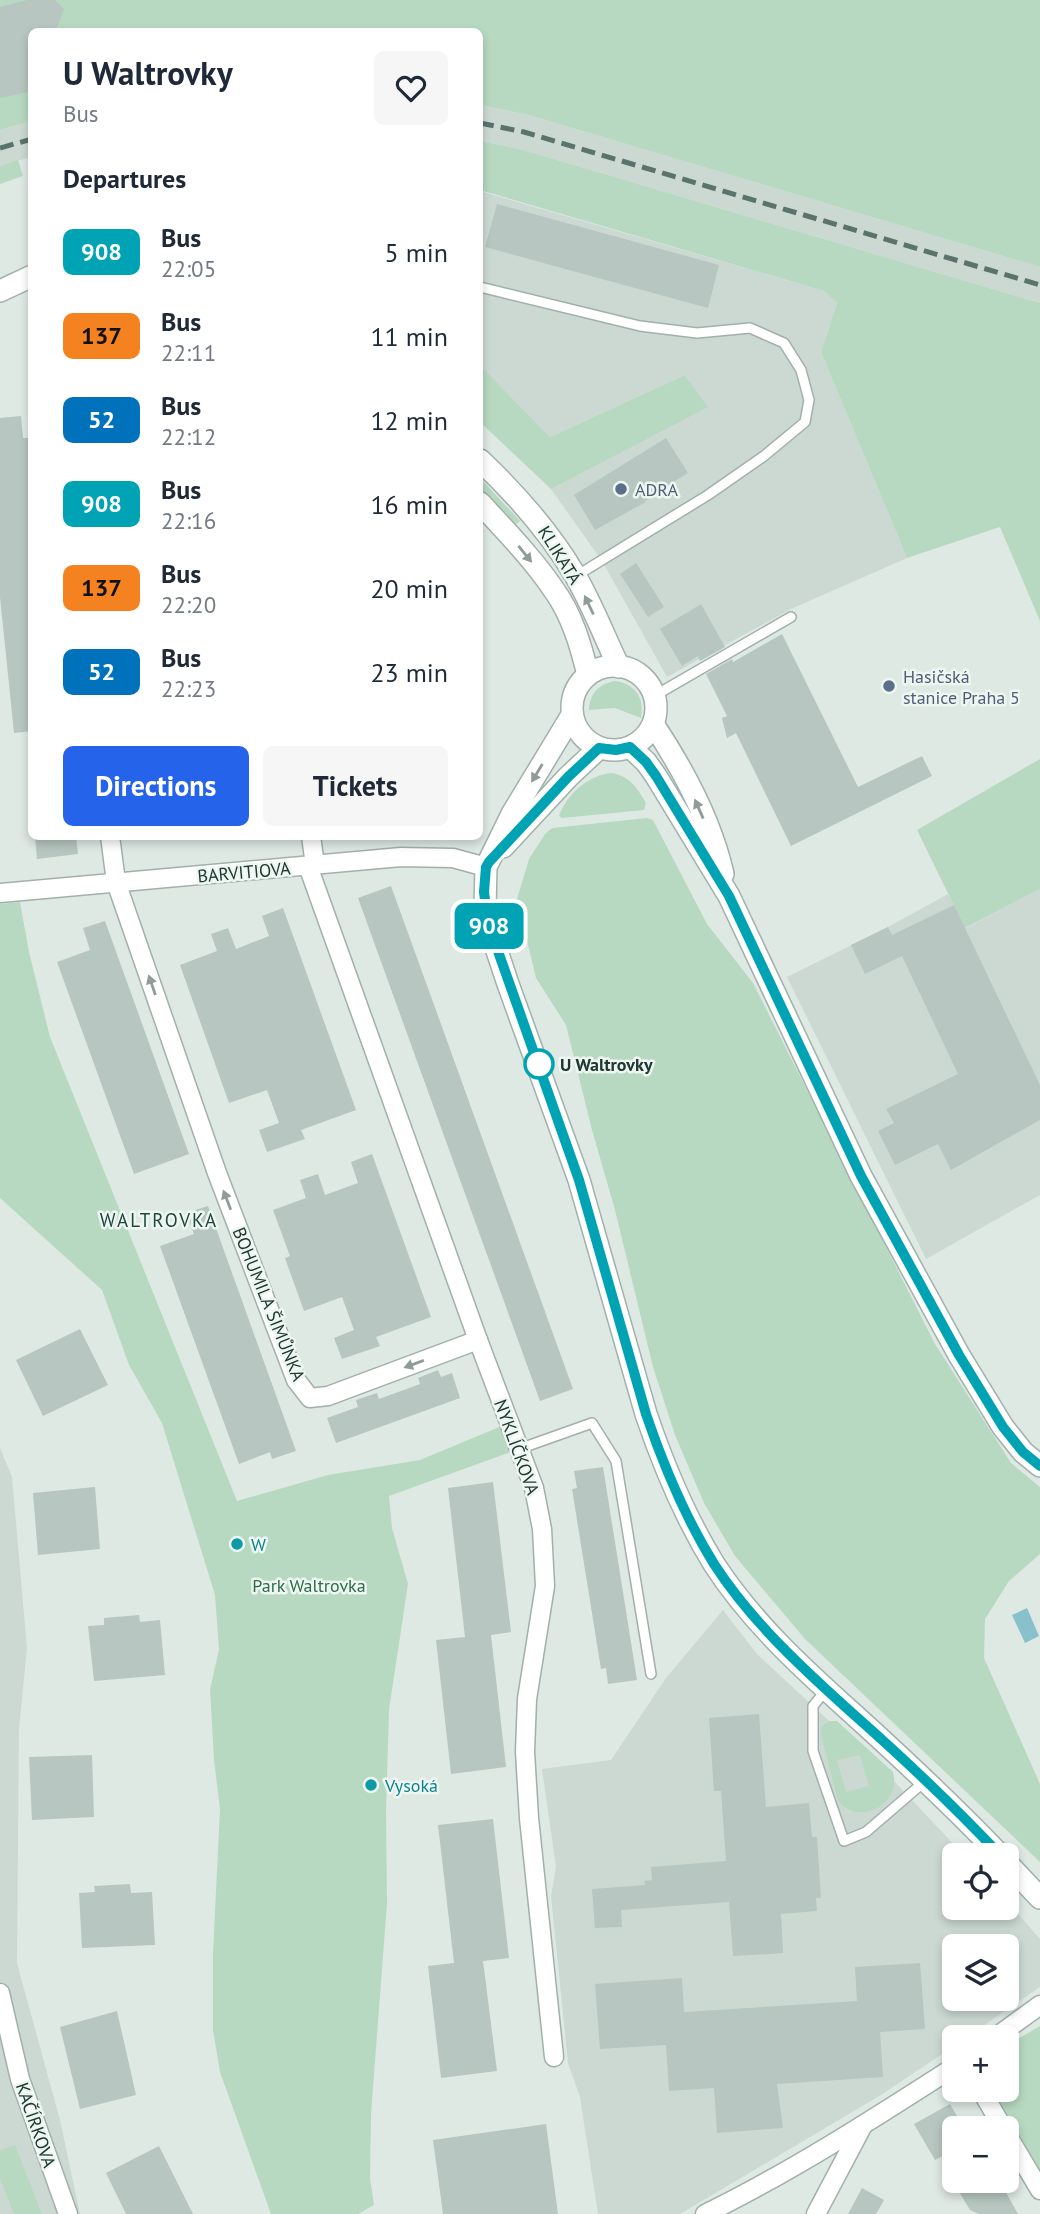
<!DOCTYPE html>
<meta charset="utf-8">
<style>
:root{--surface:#fff;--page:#f6f6f7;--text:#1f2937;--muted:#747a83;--accent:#2563eb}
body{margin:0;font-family:"PT Sans",sans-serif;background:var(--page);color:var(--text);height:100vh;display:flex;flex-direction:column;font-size:26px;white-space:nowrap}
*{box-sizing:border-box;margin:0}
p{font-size:23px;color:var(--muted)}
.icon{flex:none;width:38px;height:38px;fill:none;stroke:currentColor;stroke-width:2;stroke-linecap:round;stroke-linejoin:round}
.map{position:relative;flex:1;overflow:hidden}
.panel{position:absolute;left:28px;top:28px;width:455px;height:812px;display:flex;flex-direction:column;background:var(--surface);border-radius:10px;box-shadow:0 4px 10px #0003}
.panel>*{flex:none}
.badge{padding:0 14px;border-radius:10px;font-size:24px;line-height:46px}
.tools{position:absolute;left:942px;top:1843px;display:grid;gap:14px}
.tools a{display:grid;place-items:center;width:77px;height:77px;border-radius:10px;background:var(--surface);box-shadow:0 4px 10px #0003;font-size:35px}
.map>.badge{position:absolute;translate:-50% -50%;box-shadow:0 0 0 4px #fff}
h2{padding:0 35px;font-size:26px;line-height:63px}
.round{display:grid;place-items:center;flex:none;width:74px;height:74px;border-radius:10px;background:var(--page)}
.overview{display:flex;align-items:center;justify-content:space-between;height:119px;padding:0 35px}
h1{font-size:33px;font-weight:700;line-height:52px}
.cta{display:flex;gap:14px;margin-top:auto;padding:14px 35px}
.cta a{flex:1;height:80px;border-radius:10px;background:var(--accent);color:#fff;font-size:28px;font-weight:700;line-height:80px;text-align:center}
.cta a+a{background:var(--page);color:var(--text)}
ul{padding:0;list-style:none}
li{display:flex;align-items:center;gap:21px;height:84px;padding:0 35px}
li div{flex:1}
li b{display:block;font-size:26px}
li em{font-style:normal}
li .badge{min-width:77px;font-weight:700;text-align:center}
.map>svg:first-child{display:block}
.built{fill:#ccd9d3;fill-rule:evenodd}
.green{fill:#b7d9c1;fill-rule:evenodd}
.water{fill:#88c1cc}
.building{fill:#b7c6c0}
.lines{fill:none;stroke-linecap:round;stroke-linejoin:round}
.service-casing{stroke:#a1b0ab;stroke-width:12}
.minor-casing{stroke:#a1b0ab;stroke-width:21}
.tertiary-casing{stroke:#a1b0ab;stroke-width:24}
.service{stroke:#fff;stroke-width:9}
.minor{stroke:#fff;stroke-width:18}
.tertiary{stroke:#fff;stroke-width:21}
.rail{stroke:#5a746d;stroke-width:5;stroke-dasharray:14 7;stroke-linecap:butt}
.oneway{fill:#909c98}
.line-casing{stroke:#fff;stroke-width:16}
.line{stroke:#00a3b4;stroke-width:10}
.service-dot{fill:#5c6f8a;stroke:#eef6f2;stroke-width:2.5}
.stop-dot{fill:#fff;stroke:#00a3b4;stroke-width:3.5}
.culture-dot{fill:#0f9aa8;stroke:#eef6f2;stroke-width:2.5}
.labels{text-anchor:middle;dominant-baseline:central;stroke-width:5;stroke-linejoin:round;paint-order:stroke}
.service-label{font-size:18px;fill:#4e5e75;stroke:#eef6f2;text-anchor:start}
.street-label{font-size:18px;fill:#203832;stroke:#eef6f2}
.stop-label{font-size:18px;font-weight:bold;fill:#203832;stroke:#eef6f2;text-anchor:start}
.culture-label{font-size:18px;fill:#0d838f;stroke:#eef6f2;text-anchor:start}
.park-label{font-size:18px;fill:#2d6c46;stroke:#eef6f2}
.neighbourhood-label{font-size:19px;letter-spacing:2px;fill:#1e483e;stroke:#eef6f2}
</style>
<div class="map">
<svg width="1040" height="2214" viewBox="0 0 1040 2214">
<rect width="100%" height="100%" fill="#dee9e4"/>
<g class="built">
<path d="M480 105 529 115 1040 267V303L520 149 480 141Z"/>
<path d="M31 121V157L0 166V130Z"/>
<path d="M480 191 824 291 837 303 821 352 907 558 791 609 667 677 602 561 551 489 707 406 685 375 550 437 480 365Z"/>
<path d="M1040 889V1195L926 1259 787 977 888 927 948 894 966 928Z"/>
<path d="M0 1448 12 1477 27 1648 19 1729 17 1963 60 2120 80 2214H0Z"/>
<path d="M723 1610 757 1654 894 1781 964 1855H954V1908H1006V1900L1040 1939V1987L967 2037H954V2046L881 2095 680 2214H598L580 2097 568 2063 551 1896 556 1867 542 1769 611 1760 666 1678ZM954 1946H1006V1998H954Z"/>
</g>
<g class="green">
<path d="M0 0H1040V267L529 115 480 105V32H32L31 121 0 130Z"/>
<path d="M480 141 520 149 1040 303V621L1000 527 907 558 821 352 837 303 824 291 480 190Z"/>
<path d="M18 160 23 176 0 184V166Z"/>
<path d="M480 365 550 437 685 375 708 407 551 489 480 422Z"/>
<path d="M480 478 520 521 513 526 480 491Z"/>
<path d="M614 681C635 683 645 698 641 718L615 708 589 710C590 693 598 685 614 681Z"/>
<path d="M1040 759V889L965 928 917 830Z"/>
<path d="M612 773C631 777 637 788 646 803L644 810 562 818 559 816C567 794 588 775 612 773Z"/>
<path d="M647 818 653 820 707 924 753 983 935 1344 1011 1463 1040 1487V1554L1009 1581 985 1619 984 1658 1040 1784V1862L805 1639 735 1556 704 1503 675 1435 653 1367 615 1210 592 1130 566 1025 536 978 517 899 529 859 545 834 552 828Z"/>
<path d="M20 902 29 952 50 1037 237 1501 328 1475 420 1460 509 1423 519 1449 389 1496 392 1528 408 1584 389 1710 386 1811 387 1903 371 2114 370 2178 374 2205 358 2214H271L220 2072 213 2030V1953L220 1809 214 1760 210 1689 219 1650 215 1595 162 1423 129 1365 102 1290 0 1198V904Z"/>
<path d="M829 1721H837L893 1772C894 1777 895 1784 893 1789 886 1813 853 1821 838 1801L821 1735 822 1726ZM860 1755 869 1786 846 1792 837 1760Z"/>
<path d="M1040 2026V2170L993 2090H1006V2046Z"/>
<path d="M15 2145 42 2214H14L0 2179V2150Z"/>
</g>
<path class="water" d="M1027 1608 1039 1636 1025 1643 1012 1615Z"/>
<g class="building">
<path d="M27 0H55L64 9 57 28 32 32V91L0 98V7Z"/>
<path d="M497 204 719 265 708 308 485 247Z"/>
<path d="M21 416 23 438H32V731L14 733 0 597V418Z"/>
<path d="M666 438 688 473 651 496 644 503 595 530 574 495Z"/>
<path d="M636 563 664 607 648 617 620 574Z"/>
<path d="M701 604 725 647 700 661 698 656 682 666 660 629Z"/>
<path d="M782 634 858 787 922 756 932 776 791 846 736 733 727 738 722 718 727 716 706 674 732 659 733 662Z"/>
<path d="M35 836H76L78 854 37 859Z"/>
<path d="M391 886 573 1389 540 1401 358 898Z"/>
<path d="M954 905 1040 1085V1120L951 1170 938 1144 895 1165 878 1131 894 1123 886 1109 958 1074 902 956 865 974 851 945 888 927 892 935Z"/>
<path d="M283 908 356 1110 301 1130 305 1139 267 1152 259 1130 279 1123 267 1090 229 1103 180 965 217 951 211 934 228 928 236 949 269 936 262 916Z"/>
<path d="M105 921 189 1154 134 1174 57 962 90 950 83 928Z"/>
<path d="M372 1154 431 1317 376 1337 380 1346 342 1359 334 1338 354 1330 342 1297 304 1311 285 1258 290 1256 273 1210 306 1198 300 1180 318 1174 325 1195 358 1183 351 1162Z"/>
<path d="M208 1206 296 1451 272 1459 270 1452 239 1464 160 1246 194 1234 186 1213Z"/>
<path d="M80 1329 108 1385 43 1416 16 1360Z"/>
<path d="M438 1370 441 1377 452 1373 460 1398 336 1443 327 1418 358 1407 356 1400 377 1393 379 1399 420 1384 418 1378Z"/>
<path d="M603 1467 637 1680 608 1684 606 1668 601 1669 572 1489 577 1488 574 1471Z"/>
<path d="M493 1482 511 1632 491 1635 506 1767 451 1774 436 1640 465 1637 448 1488Z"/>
<path d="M95 1487 100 1549 38 1555 33 1493Z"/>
<path d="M139 1615 140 1622 160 1620 165 1675 94 1681 88 1626 104 1625V1618Z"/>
<path d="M759 1714 766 1807 809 1803 812 1837H817L821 1898H816L817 1911 781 1914 783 1953 771 1954 733 1956 729 1902 621 1910 622 1927 595 1928 592 1889 645 1885 644 1881 652 1880 651 1867 726 1861 721 1791H714L709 1718Z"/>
<path d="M92 1755 94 1817 32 1820 29 1757Z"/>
<path d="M493 1819 509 1958 483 1961 497 2071 441 2078 428 1966 454 1963 438 1825Z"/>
<path d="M130 1884 131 1893 152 1892 155 1945 82 1948 79 1893 95 1892 94 1886Z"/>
<path d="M920 1963 925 2029 880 2032 883 2077 777 2084 783 2128 717 2133 714 2088 669 2091 666 2045 600 2049 595 1984 682 1978 684 2012 857 2001 855 1967Z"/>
<path d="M117 2011 136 2095 80 2109 60 2027Z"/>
<path d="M950 2104 964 2128H954V2150L935 2160 914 2124Z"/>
<path d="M546 2124 558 2214H443L433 2140Z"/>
<path d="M159 2146 193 2214H126L106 2173Z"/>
<path d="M952 2180H999L1018 2214H979L970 2210Z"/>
<path d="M862 2188 884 2200 876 2214H848Z"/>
</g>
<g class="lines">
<g class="service-casing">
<g id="service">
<path d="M480 287 640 326 697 333 750 328 784 343 801 370 809 400 805 422 764 456 708 495 576 576"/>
<path d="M654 696 791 617"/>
<path d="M519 1449 592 1423 616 1461 651 1674"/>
<path d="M826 1690 813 1706V1751L844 1841 866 1832 924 1782"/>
</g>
</g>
<g class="minor-casing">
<g id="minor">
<path d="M110 836 116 882 217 1173 296 1380 310 1398 328 1396 478 1340"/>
<path d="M311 836 315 865"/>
<path d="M308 866 478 1340 534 1488 542 1529 545 1586 527 1699 525 1752 529 1818 554 2057"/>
<path d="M0 893 401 857 453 858 486 867"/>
<path d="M0 1993 20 2079 68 2214"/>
<path d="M996 2037 1040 2005"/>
<path d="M981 2090 1003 2128"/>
<path d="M1006 2133 1040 2190"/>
<path d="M705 2214C791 2172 873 2119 954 2067"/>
<path d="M816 2214 863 2125"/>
</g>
</g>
<g class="tertiary-casing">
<g id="tertiary">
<path d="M0 291 32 276"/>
<path d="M480 460C517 495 549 531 575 575 592 604 604 636 619 667"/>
<path d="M480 503C505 530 533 559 554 590 572 615 581 646 588 675"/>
<circle cx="614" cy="708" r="42"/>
<path d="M572 715 512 814 486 867 485 907 488 924 508 984 579 1180 646 1414C664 1467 685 1517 714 1564 751 1621 801 1667 851 1712 902 1758 952 1805 1000 1855"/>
<path d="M653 724C683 769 711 821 723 874"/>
<path d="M630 747 646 762 656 776 729 896 861 1176 959 1355 1003 1427 1023 1452 1040 1466"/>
<path d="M503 847 568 777 599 748"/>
<path d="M1006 1862 1040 1898"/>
</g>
</g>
<use href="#service" class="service"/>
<use href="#minor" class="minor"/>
<use href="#tertiary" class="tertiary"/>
<g class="rail">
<path d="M480 123 524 132 1040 285"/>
<path d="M0 148 32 139"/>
</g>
</g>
<defs><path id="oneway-solid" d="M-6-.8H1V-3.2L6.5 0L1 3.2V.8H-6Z" transform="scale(1.75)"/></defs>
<g class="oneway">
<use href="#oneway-solid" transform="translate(525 554) rotate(51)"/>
<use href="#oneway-solid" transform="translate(589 605) rotate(-115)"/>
<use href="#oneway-solid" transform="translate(537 773) rotate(121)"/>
<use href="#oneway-solid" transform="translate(699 809) rotate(-114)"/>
<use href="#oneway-solid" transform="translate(152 985) rotate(-109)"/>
<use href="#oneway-solid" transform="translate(227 1200) rotate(-111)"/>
<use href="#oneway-solid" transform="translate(414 1364) rotate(160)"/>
</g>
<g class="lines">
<g class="line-casing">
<path id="line" d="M1000 1855C953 1805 902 1757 851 1712 801 1667 751 1621 714 1564 685 1517 664 1467 646 1414L579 1180 488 923 484 892 486 867 489 862 568 777 599 748 616 750 630 747 646 762 656 776 729 896 861 1176 959 1355 1003 1427 1023 1452 1040 1466"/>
</g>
<use href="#line" class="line"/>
</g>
<g class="service-dot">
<circle cx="621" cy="489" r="7"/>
<circle cx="889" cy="686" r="7"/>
</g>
<circle class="stop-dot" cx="539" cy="1064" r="14"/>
<g class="culture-dot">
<circle cx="237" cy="1544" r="7"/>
<circle cx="371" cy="1785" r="7"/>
</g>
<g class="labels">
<g class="service-label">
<text x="635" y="489">ADRA</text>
<text x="903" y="676">Hasičská<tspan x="903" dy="21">stanice Praha 5</tspan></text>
</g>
<g class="street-label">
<text transform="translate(560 555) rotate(58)">KLIKATÁ</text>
<text transform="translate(244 872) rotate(-5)">BARVITIOVA</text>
<text transform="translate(269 1304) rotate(68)">BOHUMILA ŠIMŮNKA</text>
<text transform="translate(517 1447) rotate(70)">NYKLÍČKOVA</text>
<text transform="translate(36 2125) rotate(71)">KAČÍRKOVA</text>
</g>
<g class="stop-label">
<text x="560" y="1064">U Waltrovky</text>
</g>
<g class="culture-label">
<text x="251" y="1544">W</text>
<text x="385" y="1785">Vysoká</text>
</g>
<g class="park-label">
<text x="309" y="1585">Park Waltrovka</text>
</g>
<g class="neighbourhood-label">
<text x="159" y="1220">WALTROVKA</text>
</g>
</g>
</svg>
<div class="tools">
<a><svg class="icon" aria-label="locate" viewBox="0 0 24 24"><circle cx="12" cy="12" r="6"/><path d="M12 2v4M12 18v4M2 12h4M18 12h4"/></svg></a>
<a><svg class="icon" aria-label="layers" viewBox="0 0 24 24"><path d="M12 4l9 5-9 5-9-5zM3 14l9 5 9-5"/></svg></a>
<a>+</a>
<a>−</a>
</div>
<b class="badge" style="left:489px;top:926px;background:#00a3b4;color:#fff">908</b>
<section class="panel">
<div class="overview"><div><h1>U Waltrovky</h1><p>Bus</p></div><a class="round"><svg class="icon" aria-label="heart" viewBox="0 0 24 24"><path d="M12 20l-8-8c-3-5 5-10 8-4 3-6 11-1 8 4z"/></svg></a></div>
<h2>Departures</h2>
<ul>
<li><span class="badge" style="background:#00a3b4;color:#fff">908</span><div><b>Bus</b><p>22:05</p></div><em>5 min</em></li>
<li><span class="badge" style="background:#f58220;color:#111">137</span><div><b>Bus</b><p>22:11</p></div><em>11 min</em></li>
<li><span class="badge" style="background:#0072bc;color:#fff">52</span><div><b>Bus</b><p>22:12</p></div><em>12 min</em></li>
<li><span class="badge" style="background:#00a3b4;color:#fff">908</span><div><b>Bus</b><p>22:16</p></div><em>16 min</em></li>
<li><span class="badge" style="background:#f58220;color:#111">137</span><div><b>Bus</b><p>22:20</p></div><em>20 min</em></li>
<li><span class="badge" style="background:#0072bc;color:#fff">52</span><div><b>Bus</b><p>22:23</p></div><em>23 min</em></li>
</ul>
<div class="cta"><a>Directions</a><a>Tickets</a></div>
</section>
</div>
